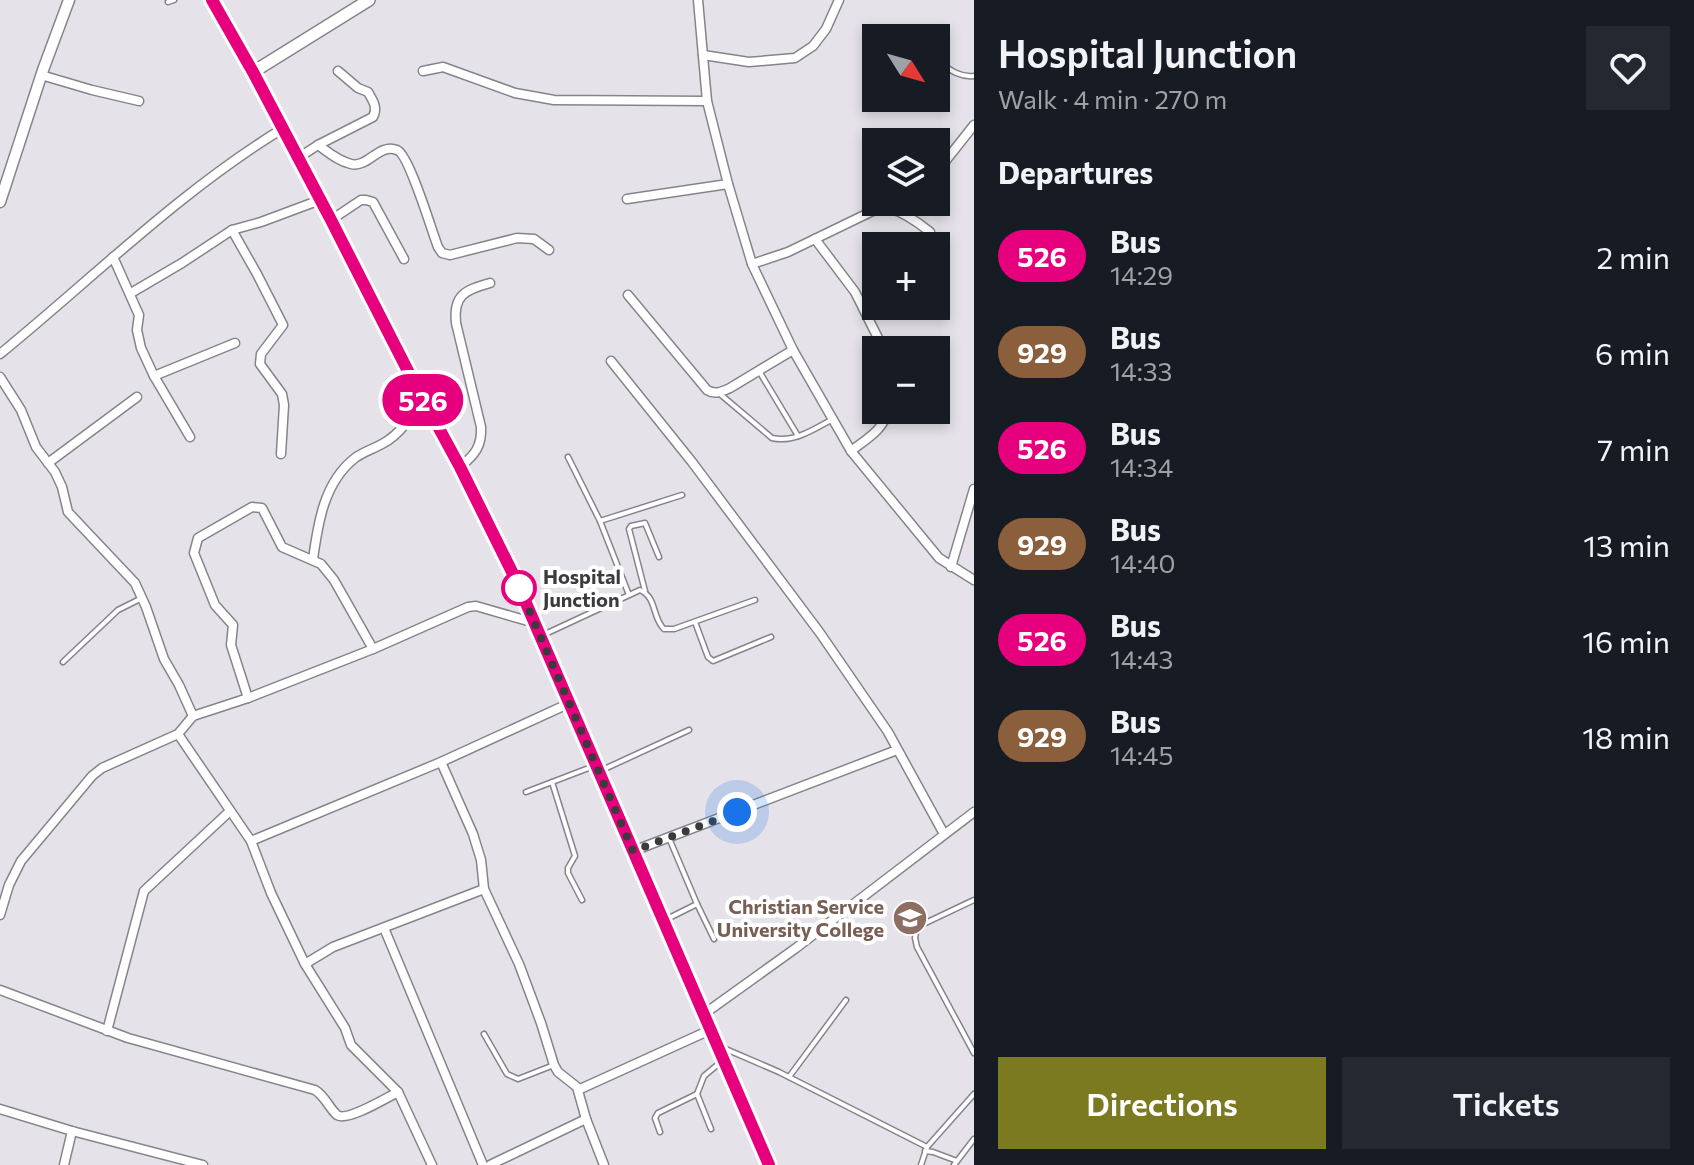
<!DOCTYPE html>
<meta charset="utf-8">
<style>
:root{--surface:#171b24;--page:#242831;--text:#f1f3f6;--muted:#9ea1a6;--accent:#7b7a21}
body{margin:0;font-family:Commissioner,sans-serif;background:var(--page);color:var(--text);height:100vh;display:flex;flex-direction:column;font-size:30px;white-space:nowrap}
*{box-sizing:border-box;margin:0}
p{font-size:26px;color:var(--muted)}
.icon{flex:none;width:44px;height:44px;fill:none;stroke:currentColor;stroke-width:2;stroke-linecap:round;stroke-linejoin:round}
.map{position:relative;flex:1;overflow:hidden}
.drawer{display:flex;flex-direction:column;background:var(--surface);width:720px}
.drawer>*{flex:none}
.badge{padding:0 16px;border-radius:26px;font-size:28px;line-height:52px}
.needle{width:52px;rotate:127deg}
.fabs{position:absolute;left:862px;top:24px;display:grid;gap:16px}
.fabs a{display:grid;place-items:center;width:88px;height:88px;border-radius:0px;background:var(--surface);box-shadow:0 4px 12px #0003;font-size:40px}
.you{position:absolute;width:40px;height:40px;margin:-20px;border:6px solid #fff;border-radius:50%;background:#1a73e8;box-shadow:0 0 0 12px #1a73e833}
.map>.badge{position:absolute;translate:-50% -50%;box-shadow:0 0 0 4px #fff}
h2{padding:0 24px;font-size:30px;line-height:72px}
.round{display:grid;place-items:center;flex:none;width:84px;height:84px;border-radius:0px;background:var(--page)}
.headline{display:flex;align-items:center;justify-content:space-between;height:136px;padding:0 24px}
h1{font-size:38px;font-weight:600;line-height:60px}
.primary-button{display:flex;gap:16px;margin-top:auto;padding:16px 24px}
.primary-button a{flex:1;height:92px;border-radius:0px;background:var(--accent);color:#fff;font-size:32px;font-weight:600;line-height:92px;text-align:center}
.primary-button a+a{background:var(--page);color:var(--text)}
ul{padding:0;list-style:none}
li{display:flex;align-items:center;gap:24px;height:96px;padding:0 24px}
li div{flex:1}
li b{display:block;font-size:30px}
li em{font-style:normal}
li .badge{min-width:88px;font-weight:700;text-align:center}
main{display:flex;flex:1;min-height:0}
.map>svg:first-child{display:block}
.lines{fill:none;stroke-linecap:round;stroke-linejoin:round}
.service-casing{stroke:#86848a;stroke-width:7}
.minor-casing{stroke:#86848a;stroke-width:11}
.tertiary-casing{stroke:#86848a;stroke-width:13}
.secondary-casing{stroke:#86848a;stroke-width:14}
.primary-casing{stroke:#86848a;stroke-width:15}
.service{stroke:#fff;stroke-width:4}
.minor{stroke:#fff;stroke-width:8}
.tertiary{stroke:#fff;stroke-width:10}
.secondary{stroke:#fff;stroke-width:11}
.primary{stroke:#fff;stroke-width:12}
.line-casing{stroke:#fff;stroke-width:18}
.line{stroke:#e6007e;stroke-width:12}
.walk{stroke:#3b3a3d;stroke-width:8;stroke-dasharray:0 14.4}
.stop-dot{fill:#fff;stroke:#e6007e;stroke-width:4}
.labels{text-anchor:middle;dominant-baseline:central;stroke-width:8;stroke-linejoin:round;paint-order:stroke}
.stop-label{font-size:20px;font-weight:bold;fill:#3b3a3d;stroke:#fff;text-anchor:start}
.education-label{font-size:20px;font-weight:bold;fill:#785e54;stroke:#fff;text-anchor:end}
</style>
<main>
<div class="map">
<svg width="974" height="1165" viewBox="0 0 974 1165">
<rect width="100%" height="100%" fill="#e5e2e9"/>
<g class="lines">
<g class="service-casing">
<g id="service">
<path d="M168 2 174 0"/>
<path d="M936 60C948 68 959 78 974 76"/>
<path d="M759 371 798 436"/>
<path d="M720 394 772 438C793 443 813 430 831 420"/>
<path d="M568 457 600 521 629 595"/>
<path d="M600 521 682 495"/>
<path d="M645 591 629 529 631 526 645 523 659 557"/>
<path d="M695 622 708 657 713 661 771 637"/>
<path d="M543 635 640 590C657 597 652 618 664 629H674L755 600"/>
<path d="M63 662 118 610 140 599"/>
<path d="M600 771 689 730"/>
<path d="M552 782 575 856 568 868V873L582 900"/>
<path d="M526 792 594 766"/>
<path d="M974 900 917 927 915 938 917 947 974 1053"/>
<path d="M697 904 714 939"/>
<path d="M667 919 697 904 669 838"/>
<path d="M484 1034 507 1074 518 1079 554 1065"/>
<path d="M721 1047 779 1072 927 1147"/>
<path d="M789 1077 846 1000"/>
<path d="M711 1129 697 1094 704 1076 722 1061"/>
<path d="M660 1132 655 1118 658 1113 697 1094"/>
<path d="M925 1151 933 1152 957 1161"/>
<path d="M921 1165 927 1147 974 1094"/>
<path d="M954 1165 974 1139"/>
</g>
</g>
<g class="minor-casing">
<g id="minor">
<path d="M698 0 707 101 728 184 752 264 793 350 851 451 939 558 974 580"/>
<path d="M703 55 749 62 795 58 813 46 826 29 839 0"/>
<path d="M423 71 443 67 515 93 554 100 707 101"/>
<path d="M41 75 92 90 139 101"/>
<path d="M318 145C328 152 338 161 351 164 368 168 379 143 397 150 409 154 432 232 438 247L442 253 450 255 517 238 534 239 549 250"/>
<path d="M298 158 318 145 373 117C378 107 373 101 368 92L358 88 338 71"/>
<path d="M936 173 974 125"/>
<path d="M627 199 728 184"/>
<path d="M331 220 361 200H366L373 202 404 259"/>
<path d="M232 230 257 274 283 325 261 354 260 364 282 394 284 405 281 454"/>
<path d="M815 239 855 292 884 350"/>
<path d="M113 257 139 315 137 330 141 348 154 376 190 437"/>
<path d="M752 264 788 252 881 207C896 207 918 222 930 232"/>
<path d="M131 293 182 263 232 230 261 222 320 200"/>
<path d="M628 295 707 390C715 395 721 392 730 388L793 350"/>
<path d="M0 354C93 278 179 192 282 129"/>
<path d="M611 361 692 462 820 633 888 732 944 834"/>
<path d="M154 376 235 343"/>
<path d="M0 377 21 410 36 447 55 472 62 487 68 512 135 583 146 607 164 659 179 685 193 716"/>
<path d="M851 451C869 437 881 432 889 410"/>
<path d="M48 463 137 397"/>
<path d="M460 467C475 455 482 446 481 427L456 323C453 295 465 290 490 283"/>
<path d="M313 559C318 523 324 482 355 458 363 452 373 449 382 444 401 434 412 416 422 398"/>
<path d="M951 567 974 489"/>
<path d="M248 698 231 645 233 625 215 605 194 553 198 538 252 507 262 508 282 547 321 564 334 580 373 649"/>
<path d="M178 734 251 841 271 893 305 964 345 1028 351 1045 398 1092 432 1165"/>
<path d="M441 762 473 834 481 860 484 889 519 964 541 1023 554 1065 558 1072 577 1087 586 1119 604 1165"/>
<path d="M251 841 441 762 570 703"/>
<path d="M633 851 897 750"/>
<path d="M0 915 9 885 21 861 92 776 102 768 178 734 193 716 248 698 373 649 468 607 476 606 535 623"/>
<path d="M384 928 483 1165"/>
<path d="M305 964 333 947 484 889"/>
<path d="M0 990 128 1038 315 1090C325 1096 329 1108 337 1115 347 1122 386 1098 398 1092"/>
<path d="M704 1014 796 948 974 812"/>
<path d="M107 1031 144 891 230 811"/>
<path d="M578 1090 710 1030"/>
<path d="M0 1109 72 1131 203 1165"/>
<path d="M64 1165 72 1131"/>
<path d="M490 1165 586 1119"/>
</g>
</g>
<g class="tertiary-casing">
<path id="tertiary" d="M0 202 43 70 69 0"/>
</g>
<g class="secondary-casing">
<path id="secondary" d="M253 72 369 0"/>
</g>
<g class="primary-casing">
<path id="primary" d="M212 0 253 72 331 220 410 375 460 467 516 580 769 1165"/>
</g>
<use href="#service" class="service"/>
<use href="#minor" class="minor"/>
<use href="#tertiary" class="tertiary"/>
<use href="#secondary" class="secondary"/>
<use href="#primary" class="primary"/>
</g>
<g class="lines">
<g class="line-casing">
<path id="line" d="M212 0 253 72 331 220 410 375 460 467 516 580 769 1165"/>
</g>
<use href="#line" class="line"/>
<path class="walk" d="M519 588 516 580 633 851 737 812"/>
</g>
<defs>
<g id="university-disc" transform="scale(1.8)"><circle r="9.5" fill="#8d6e63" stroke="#fff"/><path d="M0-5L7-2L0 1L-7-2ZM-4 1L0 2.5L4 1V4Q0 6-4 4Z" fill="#fff"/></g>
</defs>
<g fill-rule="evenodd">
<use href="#university-disc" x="910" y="918"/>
</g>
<circle class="stop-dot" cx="519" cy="588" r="16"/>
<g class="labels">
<g class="stop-label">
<text x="543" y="576">Hospital<tspan x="543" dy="23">Junction</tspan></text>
</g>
<g class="education-label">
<text x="884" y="906">Christian Service<tspan x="884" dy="23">University College</tspan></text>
</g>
</g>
</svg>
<div class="fabs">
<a><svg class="needle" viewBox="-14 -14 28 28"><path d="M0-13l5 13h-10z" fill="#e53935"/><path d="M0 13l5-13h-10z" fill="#9ea1a6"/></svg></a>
<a><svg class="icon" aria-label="layers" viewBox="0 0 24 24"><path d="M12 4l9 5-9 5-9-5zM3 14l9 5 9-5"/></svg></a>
<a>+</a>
<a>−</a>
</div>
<div class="you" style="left:737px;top:812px"></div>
<b class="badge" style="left:423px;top:400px;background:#e6007e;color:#fff">526</b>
</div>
<section class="drawer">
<div class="headline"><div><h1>Hospital Junction</h1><p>Walk · 4 min · 270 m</p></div><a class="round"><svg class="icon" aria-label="heart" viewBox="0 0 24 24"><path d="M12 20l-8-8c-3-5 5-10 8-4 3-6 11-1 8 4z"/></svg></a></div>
<h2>Departures</h2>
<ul>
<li><span class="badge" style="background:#e6007e;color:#fff">526</span><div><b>Bus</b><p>14:29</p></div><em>2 min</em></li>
<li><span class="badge" style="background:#8b5e3c;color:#fff">929</span><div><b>Bus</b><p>14:33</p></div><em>6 min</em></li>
<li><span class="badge" style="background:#e6007e;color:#fff">526</span><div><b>Bus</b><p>14:34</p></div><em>7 min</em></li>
<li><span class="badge" style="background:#8b5e3c;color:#fff">929</span><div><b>Bus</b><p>14:40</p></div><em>13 min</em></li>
<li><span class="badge" style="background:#e6007e;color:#fff">526</span><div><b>Bus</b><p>14:43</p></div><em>16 min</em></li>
<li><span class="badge" style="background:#8b5e3c;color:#fff">929</span><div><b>Bus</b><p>14:45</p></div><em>18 min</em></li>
</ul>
<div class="primary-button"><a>Directions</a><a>Tickets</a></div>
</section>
</main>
